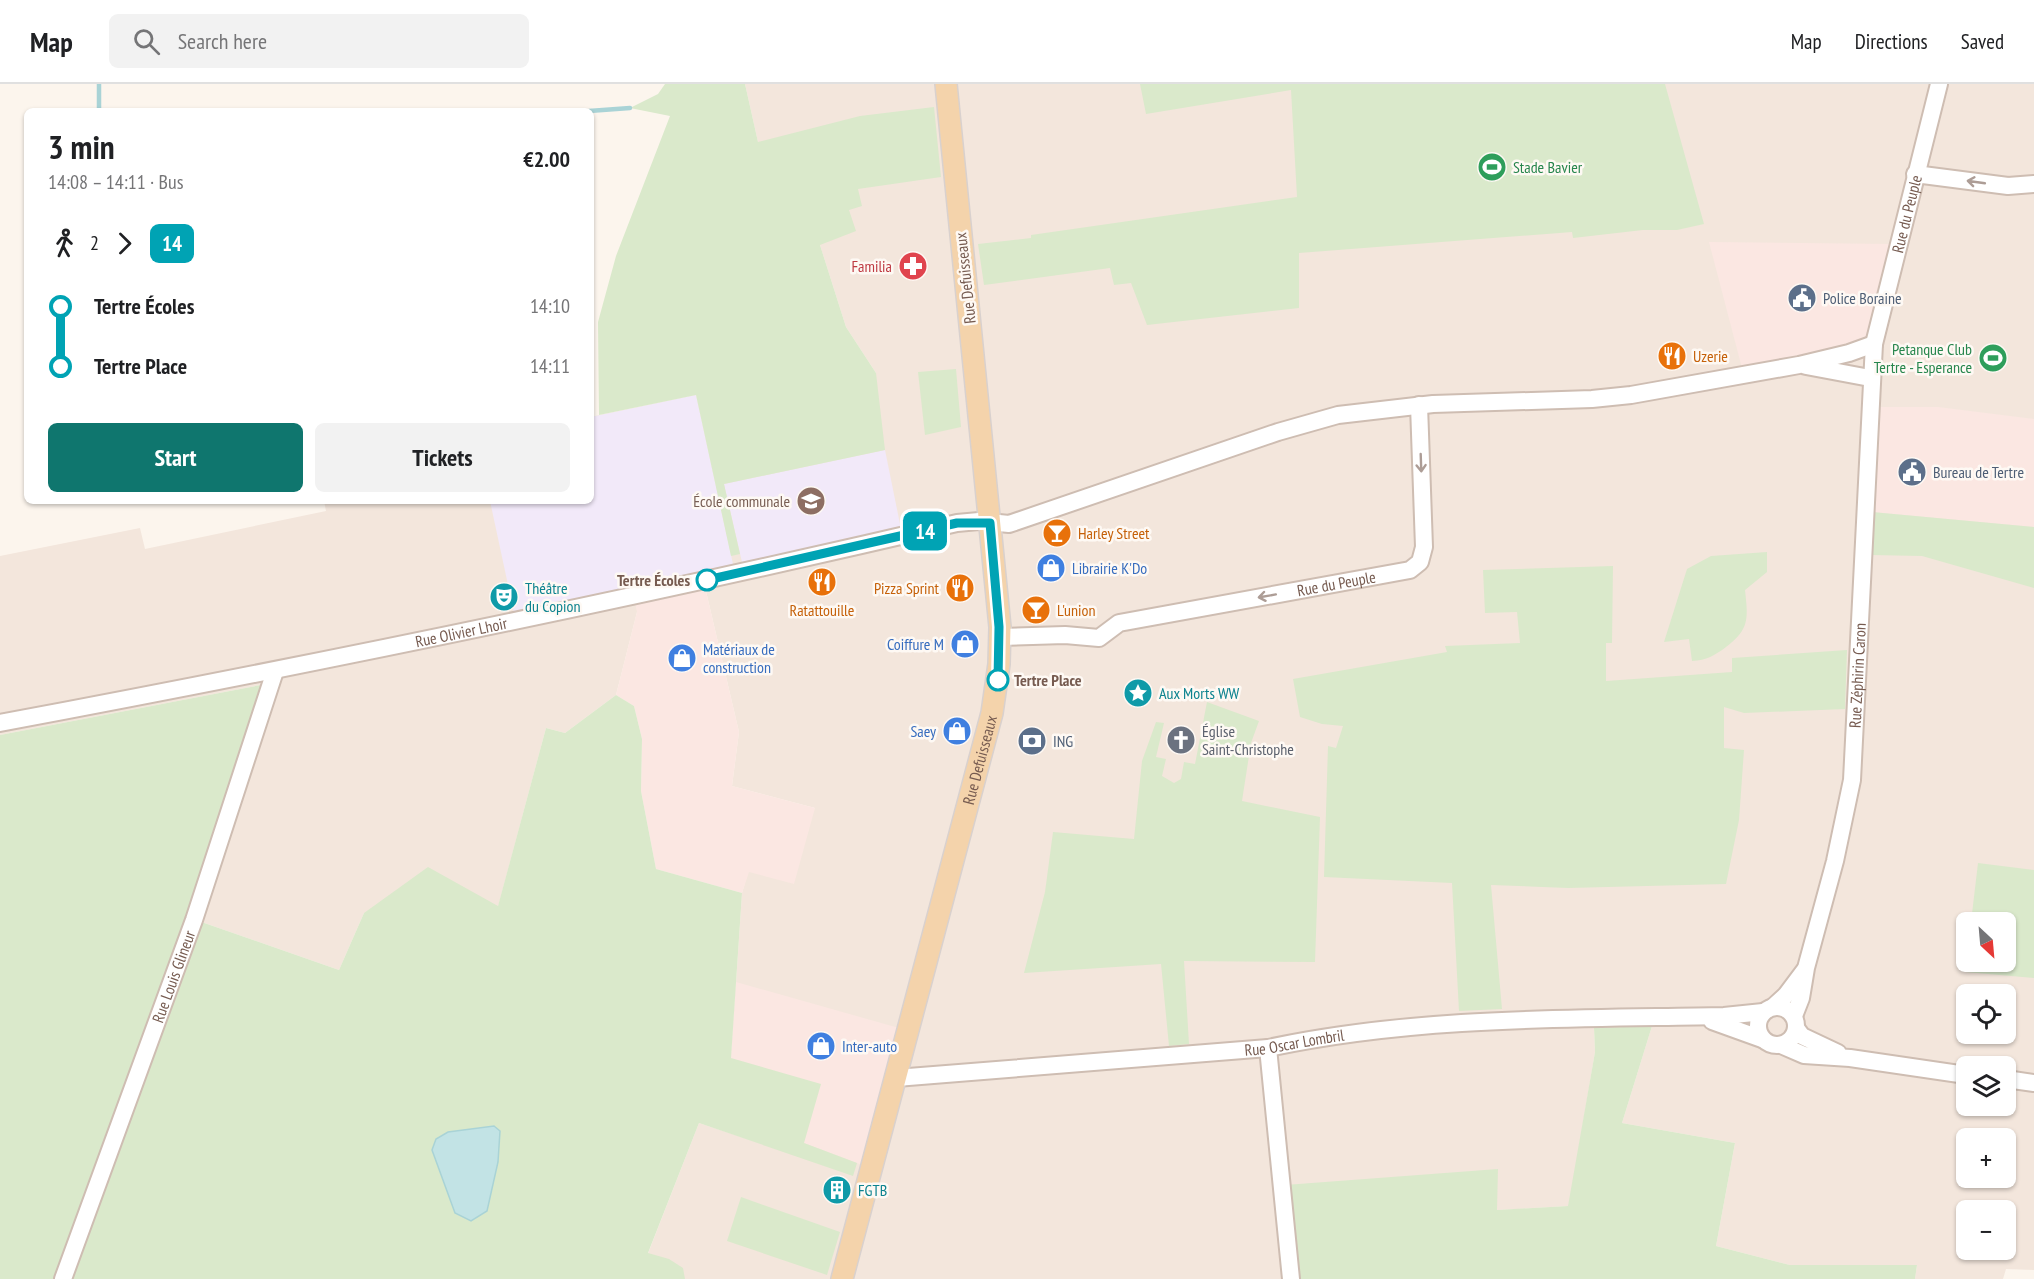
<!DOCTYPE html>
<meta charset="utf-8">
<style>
:root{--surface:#fff;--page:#f2f2f2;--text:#202124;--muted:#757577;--line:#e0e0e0;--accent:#0f766e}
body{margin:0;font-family:"PT Sans Narrow",sans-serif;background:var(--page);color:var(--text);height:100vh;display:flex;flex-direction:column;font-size:22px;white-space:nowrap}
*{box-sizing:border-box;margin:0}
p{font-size:20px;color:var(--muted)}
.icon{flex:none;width:33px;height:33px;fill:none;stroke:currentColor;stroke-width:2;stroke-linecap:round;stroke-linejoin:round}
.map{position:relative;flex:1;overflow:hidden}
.side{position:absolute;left:24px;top:24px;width:570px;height:396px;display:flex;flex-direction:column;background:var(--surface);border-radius:9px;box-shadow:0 2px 4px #0004}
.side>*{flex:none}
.badge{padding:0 12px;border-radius:9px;font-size:21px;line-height:39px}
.needle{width:39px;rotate:154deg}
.tools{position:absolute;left:1956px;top:828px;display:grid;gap:12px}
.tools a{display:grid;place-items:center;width:60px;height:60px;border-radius:9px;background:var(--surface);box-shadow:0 2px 4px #0004;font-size:30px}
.map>.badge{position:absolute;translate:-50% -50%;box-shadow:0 0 0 3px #fff}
.legs{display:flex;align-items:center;gap:9px;height:66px;padding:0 24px;font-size:20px}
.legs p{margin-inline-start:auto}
.headline{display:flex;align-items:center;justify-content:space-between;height:102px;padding:0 24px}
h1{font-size:33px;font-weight:800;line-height:45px}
.cta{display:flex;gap:12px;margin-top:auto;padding:12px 24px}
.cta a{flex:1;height:69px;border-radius:9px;background:var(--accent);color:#fff;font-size:24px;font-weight:800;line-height:69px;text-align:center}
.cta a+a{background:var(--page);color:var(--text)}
ul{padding:0 24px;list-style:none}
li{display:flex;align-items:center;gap:21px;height:60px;font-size:22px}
li i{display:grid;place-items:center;width:9px;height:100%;margin:0 8px;background:currentColor}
li i::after{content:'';width:15px;height:15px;margin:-8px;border:4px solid;border-radius:50%;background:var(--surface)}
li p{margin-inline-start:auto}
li:first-child i{background:linear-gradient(#0000 50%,currentColor 0)}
li:last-child i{background:linear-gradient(currentColor 50%,#0000 0)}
header{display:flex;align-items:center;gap:36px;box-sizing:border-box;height:84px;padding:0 30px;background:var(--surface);border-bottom:2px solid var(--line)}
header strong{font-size:28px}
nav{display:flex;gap:33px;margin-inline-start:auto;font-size:21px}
.search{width:420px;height:54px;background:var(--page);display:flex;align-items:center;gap:15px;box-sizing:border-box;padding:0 21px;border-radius:9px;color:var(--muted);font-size:22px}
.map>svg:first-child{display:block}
.residential{fill:#f3e6dc;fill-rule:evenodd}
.commercial{fill:#fbe7e2}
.education{fill:#f2e9f9}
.green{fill:#dae9cb}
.water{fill:#c2e3e5;stroke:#a9d3d6;stroke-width:1.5}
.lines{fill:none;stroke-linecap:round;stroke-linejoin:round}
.stream{stroke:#a9d3d6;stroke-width:4.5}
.minor-casing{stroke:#cebdb2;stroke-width:20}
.major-casing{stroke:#d9d1ce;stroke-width:24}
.minor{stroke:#fff;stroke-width:16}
.major{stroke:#f4d3ab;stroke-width:21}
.oneway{stroke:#ad9d96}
.line-1-casing{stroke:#fff;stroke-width:14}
.line-1{stroke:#00a3b4;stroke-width:9}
.stop-1-dot{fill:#fff;stroke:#00a3b4;stroke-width:3}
.labels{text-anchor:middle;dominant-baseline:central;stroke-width:5;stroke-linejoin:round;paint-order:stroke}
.leisure-label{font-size:16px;fill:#27864d;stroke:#fef9f4;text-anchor:start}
.street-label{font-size:16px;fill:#765b50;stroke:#fef9f4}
.health-label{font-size:16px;fill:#be3a42;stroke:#fef9f4;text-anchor:end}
.service-label{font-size:16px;fill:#4e5e75;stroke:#fef9f4;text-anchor:start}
.food-label{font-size:16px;fill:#c56008;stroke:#fef9f4;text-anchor:start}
.education-label{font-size:16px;fill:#785e54;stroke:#fef9f4;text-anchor:end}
.shop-label{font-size:16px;fill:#366cbe;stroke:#fef9f4;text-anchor:start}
.stop-label{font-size:16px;font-weight:bold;fill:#765b50;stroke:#fef9f4;text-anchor:end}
.culture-label{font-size:16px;fill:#0d838f;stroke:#fef9f4;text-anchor:start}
.worship-label{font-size:16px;fill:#5b616d;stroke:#fef9f4;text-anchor:start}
</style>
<header>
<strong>Map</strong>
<div class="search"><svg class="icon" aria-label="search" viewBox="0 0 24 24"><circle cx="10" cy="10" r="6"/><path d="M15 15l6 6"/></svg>Search here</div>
<nav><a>Map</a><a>Directions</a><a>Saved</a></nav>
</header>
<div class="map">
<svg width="2034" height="1195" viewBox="0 0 2034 1195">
<rect width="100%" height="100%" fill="#fcf5ed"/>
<path class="residential" d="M745 0H2034V1186L2006 1185 2003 1195H1915L1917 1181H1790L1716 1162 1735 1059 1622 1039 1652 942 1594 945 1595 968 1569 1122 1497 1126V1085L1295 1195H638L699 1039 793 1070 804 1059 820 1000 731 974 742 809 748 788 815 724 732 702 739 648 705 503 637 528 616 611 565 649 546 644 498 823 364 829 339 886 190 834 266 600 0 651V472L140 444 145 465 326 427 324 417H591V333L696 311 716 402 876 289 846 243 820 161 758 58ZM1966 838H2006V878H1966ZM1966 910H2006V950H1966ZM1966 982H2006V1022H1966ZM1966 1054H2006V1094H1966ZM1966 1126H2006V1166H1966Z"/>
<g class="commercial">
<path d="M1709 158 1893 160 1872 256 1743 288Z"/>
<path d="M1876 323H1938L2034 335V443L1872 428Z"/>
<path d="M705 503 739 648 732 702 815 724 794 800 749 788 742 809 656 785 641 707 642 655 634 622 616 611 637 528 635 519Z"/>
<path d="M736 898 899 944 865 1082 804 1059 731 974Z"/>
</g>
<g class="education">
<path d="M696 311 733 480 514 529 490 417H591V333Z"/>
<path d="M885 366 901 445 742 478 724 400Z"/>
</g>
<g class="green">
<path d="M665 0H745L758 58 860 32 934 23 941 93 858 105 862 122 849 126 856 147 820 161 846 243 876 289 885 366 724 400 740 470 731 472 696 311 599 331 598 238 616 172 670 32 630 24 658 10Z"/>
<path d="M1140 0H1665L1704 140 1677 146H1643L1573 154 1572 148 1299 169V224L1147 241 1131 199 1114 201 1110 184 984 201 978 160 1031 154V151L1297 113 1291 6 1146 30Z"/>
<path d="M956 285 961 343 925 351 918 288Z"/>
<path d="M1872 428 2034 443V504L1922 472 1870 471Z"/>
<path d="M1767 468V488L1745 506C1748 534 1750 545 1726 563 1714 572 1707 576 1692 577L1689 555 1664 558 1687 485 1711 472Z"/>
<path d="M1613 482 1612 559H1606V597L1732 588V574L1847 566 1845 625 1744 629 1724 623V664L1744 666 1739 736 1726 800 1568 804 1491 801 1502 925 1459 927 1452 799 1324 793 1328 662 1336 664 1343 642 1322 640 1300 633 1293 595 1447 568 1445 562 1520 559 1517 528 1485 529 1483 486Z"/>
<path d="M266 600 190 834 339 886 364 829 428 783 498 822 546 644 565 649 616 611 634 622 642 655 641 707 656 785 742 809 731 974 821 1000 804 1059 857 1079 853 1092 699 1039 648 1169 669 1175 683 1184 685 1195H0V651Z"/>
<path d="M1207 618 1259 637 1251 659 1242 717 1320 733 1315 878 1184 877 1189 960 1169 962 1161 880 1024 889 1045 808 1053 748 1134 755 1142 677 1156 638 1164 639 1156 673 1166 675 1162 692 1174 699 1181 695 1184 678 1195 680Z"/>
<path d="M1978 779 2034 786V894L1965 888 1966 874V878H2006V838H1971Z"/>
<path d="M1652 942 1622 1039 1735 1059 1716 1162 1790 1181H1917L1915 1195H1295L1285 1101 1498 1085 1497 1126 1568 1122 1595 968 1594 944Z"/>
<path d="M741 1113 840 1148 827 1191 727 1157Z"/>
</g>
<path class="water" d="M494 1042 500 1047 498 1078 487 1127 471 1137 455 1129 432 1066 436 1055 448 1048Z"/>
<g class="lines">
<g class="stream">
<path d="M99 0V27"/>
<path d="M589 27 630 24"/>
</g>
<g class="minor-casing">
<g id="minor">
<path d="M1915 90 2008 102 2034 100"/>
<path d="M1806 282 1870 294"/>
<path id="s1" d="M1000 553 1065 551 1099 554 1119 539 1410 486 1420 478 1424 463 1419 321"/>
<path id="s2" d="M0 639C320 579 640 513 957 439L979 437 1009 440 1278 348 1338 331 1433 320 1592 315 1631 311 1799 281 1849 269 1874 260"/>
<circle cx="1777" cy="942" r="19"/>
<path d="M1773 923 1786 911 1804 887"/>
<path id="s3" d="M1794 932 1801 914 1806 884 1835 777 1852 696 1874 260 1939 0"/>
<path d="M1712 937 1762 955"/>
<path d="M1796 944 1802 952 1838 969"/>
<path d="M1781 961 1804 971 1850 974 1966 991"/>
<path d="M1268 964 1291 1195"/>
<path id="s4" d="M896 994 1268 964C1418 932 1571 935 1724 932L1763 928"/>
<path d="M2006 995 2034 999"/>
<path id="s5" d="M63 1195 194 836 275 587"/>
</g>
</g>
<g class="major-casing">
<g id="major">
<path id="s6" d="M842 1195 992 629 999 580 1000 543 946 0"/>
</g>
</g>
<use href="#minor" class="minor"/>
<use href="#major" class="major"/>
</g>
<defs><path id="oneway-shaft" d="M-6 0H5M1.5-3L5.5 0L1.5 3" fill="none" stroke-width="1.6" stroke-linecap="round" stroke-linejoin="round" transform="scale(1.5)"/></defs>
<g class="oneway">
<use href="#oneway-shaft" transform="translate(1976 98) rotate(-172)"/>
<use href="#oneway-shaft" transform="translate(1421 379) rotate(88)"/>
<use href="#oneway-shaft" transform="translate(1267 512) rotate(170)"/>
</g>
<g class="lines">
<g class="line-1-casing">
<path id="line-1" d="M707 496 957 439H990L999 543 998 596"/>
</g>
<use href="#line-1" class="line-1"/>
</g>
<defs>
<g id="stadium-disc" transform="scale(1.5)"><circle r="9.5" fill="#2e9e5b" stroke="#fef9f4"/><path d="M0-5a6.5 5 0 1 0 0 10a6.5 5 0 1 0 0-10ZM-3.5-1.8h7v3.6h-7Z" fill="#fff"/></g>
<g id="pharmacy-disc" transform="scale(1.5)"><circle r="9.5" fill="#e0444e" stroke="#fef9f4"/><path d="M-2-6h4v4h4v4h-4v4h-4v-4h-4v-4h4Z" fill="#fff"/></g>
<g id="civic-disc" transform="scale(1.5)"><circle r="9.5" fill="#5c6f8a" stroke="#fef9f4"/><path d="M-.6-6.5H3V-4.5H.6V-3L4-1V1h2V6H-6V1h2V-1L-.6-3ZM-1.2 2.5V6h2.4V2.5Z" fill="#fff"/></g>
<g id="restaurant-disc" transform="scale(1.5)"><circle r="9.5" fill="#e8710a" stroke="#fef9f4"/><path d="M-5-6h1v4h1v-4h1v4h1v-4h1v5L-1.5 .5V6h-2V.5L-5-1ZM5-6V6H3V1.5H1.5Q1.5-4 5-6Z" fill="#fff"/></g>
<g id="school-disc" transform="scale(1.5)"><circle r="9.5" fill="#8d6e63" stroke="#fef9f4"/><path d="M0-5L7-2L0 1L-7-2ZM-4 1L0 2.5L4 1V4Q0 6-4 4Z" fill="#fff"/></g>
<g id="bar-disc" transform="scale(1.5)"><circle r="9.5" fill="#e8710a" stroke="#fef9f4"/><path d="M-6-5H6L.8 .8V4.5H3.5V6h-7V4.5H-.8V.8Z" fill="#fff"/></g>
<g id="shop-disc" transform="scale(1.5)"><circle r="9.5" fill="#3f7fe0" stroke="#fef9f4"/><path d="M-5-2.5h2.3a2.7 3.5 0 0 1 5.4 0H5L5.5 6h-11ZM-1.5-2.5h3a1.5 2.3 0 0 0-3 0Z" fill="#fff"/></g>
<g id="theatre-disc" transform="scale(1.5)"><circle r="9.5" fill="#0f9aa8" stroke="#fef9f4"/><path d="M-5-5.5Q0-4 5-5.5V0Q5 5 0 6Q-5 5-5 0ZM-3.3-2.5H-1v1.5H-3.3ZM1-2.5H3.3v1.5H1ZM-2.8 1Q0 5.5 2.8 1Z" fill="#fff"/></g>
<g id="sight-disc" transform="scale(1.5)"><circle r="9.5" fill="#0f9aa8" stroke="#fef9f4"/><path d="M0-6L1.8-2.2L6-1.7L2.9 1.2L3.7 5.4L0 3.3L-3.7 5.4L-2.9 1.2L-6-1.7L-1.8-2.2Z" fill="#fff"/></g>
<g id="church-disc" transform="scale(1.5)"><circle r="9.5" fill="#6b7280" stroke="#fef9f4"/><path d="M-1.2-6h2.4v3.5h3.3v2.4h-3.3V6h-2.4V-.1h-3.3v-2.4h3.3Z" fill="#fff"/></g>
<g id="bank-disc" transform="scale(1.5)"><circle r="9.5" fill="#5c6f8a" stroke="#fef9f4"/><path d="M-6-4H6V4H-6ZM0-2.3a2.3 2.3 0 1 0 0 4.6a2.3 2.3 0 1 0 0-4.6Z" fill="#fff"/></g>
<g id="building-disc" transform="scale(1.5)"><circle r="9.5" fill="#0f9aa8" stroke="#fef9f4"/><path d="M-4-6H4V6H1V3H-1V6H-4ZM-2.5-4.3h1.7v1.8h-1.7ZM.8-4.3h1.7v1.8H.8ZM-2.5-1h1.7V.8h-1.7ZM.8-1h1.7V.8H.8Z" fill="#fff"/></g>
</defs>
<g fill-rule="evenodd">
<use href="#stadium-disc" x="1492" y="83"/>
<use href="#pharmacy-disc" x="913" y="182"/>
<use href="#civic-disc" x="1802" y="214"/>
<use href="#restaurant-disc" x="1672" y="272"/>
<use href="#stadium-disc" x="1993" y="274"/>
<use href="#civic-disc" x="1912" y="388"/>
<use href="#school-disc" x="811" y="417"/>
<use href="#bar-disc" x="1057" y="449"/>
<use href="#shop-disc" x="1051" y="484"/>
<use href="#restaurant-disc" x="822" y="498"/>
<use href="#restaurant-disc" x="960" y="504"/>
<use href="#theatre-disc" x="504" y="513"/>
<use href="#bar-disc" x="1036" y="526"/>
<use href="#shop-disc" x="965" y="560"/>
<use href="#shop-disc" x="682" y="574"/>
<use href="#sight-disc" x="1138" y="609"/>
<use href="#shop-disc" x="957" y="647"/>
<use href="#church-disc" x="1181" y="656"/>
<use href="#bank-disc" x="1032" y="657"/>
<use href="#shop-disc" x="821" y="962"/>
<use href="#building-disc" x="837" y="1106"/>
</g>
<g class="stop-1-dot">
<circle cx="707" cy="496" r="10"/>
<circle cx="998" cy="596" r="10"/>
</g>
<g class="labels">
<g class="leisure-label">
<text x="1513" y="83">Stade Bavier</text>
<text x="1972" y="265" text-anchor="end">Petanque Club<tspan x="1972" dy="18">Tertre - Esperance</tspan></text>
</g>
<g class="street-label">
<text stroke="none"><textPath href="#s3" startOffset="814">Rue du Peuple</textPath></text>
<text transform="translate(965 194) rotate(-96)">Rue Defuisseaux</text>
<text stroke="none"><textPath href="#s1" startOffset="345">Rue du Peuple</textPath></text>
<text stroke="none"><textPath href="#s2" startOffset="470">Rue Olivier Lhoir</textPath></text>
<text stroke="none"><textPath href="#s3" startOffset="348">Rue Zéphirin Caron</textPath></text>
<text stroke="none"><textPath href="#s6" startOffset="537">Rue Defuisseaux</textPath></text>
<text stroke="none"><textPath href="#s5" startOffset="322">Rue Louis Glineur</textPath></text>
<text stroke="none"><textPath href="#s4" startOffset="400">Rue Oscar Lombril</textPath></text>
</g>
<g class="health-label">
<text x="892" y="182">Familia</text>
</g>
<g class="service-label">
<text x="1823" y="214">Police Boraine</text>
<text x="1933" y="388">Bureau de Tertre</text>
<text x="1053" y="657">ING</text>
</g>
<g class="food-label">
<text x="1693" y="272">Uzerie</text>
<text x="1078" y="449">Harley Street</text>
<text x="939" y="504" text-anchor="end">Pizza Sprint</text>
<text x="822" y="526" text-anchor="middle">Ratattouille</text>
<text x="1057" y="526">L'union</text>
</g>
<g class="education-label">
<text x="790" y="417">École communale</text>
</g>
<g class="shop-label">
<text x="1072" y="484">Librairie K'Do</text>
<text x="944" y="560" text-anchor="end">Coiffure M</text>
<text x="703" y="565">Matériaux de<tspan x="703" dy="18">construction</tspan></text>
<text x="936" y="647" text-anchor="end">Saey</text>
<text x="842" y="962">Inter-auto</text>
</g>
<g class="stop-label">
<text x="690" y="496">Tertre Écoles</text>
<text x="1014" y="596" text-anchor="start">Tertre Place</text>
</g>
<g class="culture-label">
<text x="525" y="504">Théâtre<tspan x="525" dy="18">du Copion</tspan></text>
<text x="1159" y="609">Aux Morts WW</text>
<text x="858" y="1106">FGTB</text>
</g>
<g class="worship-label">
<text x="1202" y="647">Église<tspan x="1202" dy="18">Saint-Christophe</tspan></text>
</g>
</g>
</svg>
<div class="tools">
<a><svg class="needle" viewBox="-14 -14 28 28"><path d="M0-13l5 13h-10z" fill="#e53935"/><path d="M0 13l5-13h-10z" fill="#757577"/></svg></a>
<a><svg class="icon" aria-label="locate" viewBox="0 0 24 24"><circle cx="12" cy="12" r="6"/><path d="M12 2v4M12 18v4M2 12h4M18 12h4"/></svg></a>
<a><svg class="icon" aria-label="layers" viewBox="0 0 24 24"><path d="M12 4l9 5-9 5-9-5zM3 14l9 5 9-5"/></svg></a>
<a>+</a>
<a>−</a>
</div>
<b class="badge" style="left:925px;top:447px;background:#00a3b4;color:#fff">14</b>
<section class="side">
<div class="headline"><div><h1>3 min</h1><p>14:08 – 14:11 · Bus</p></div><b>€2.00</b></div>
<div class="legs"><svg class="icon" aria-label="walk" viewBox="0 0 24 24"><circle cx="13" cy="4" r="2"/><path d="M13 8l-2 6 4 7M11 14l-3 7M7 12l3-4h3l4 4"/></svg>2<svg class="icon" aria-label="forward" viewBox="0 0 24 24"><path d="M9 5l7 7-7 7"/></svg><b class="badge" style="background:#00a3b4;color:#fff">14</b></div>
<ul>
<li><i style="color:#00a3b4"></i><b>Tertre Écoles</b><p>14:10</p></li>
<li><i style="color:#00a3b4"></i><b>Tertre Place</b><p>14:11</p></li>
</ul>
<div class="cta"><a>Start</a><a>Tickets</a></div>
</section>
</div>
